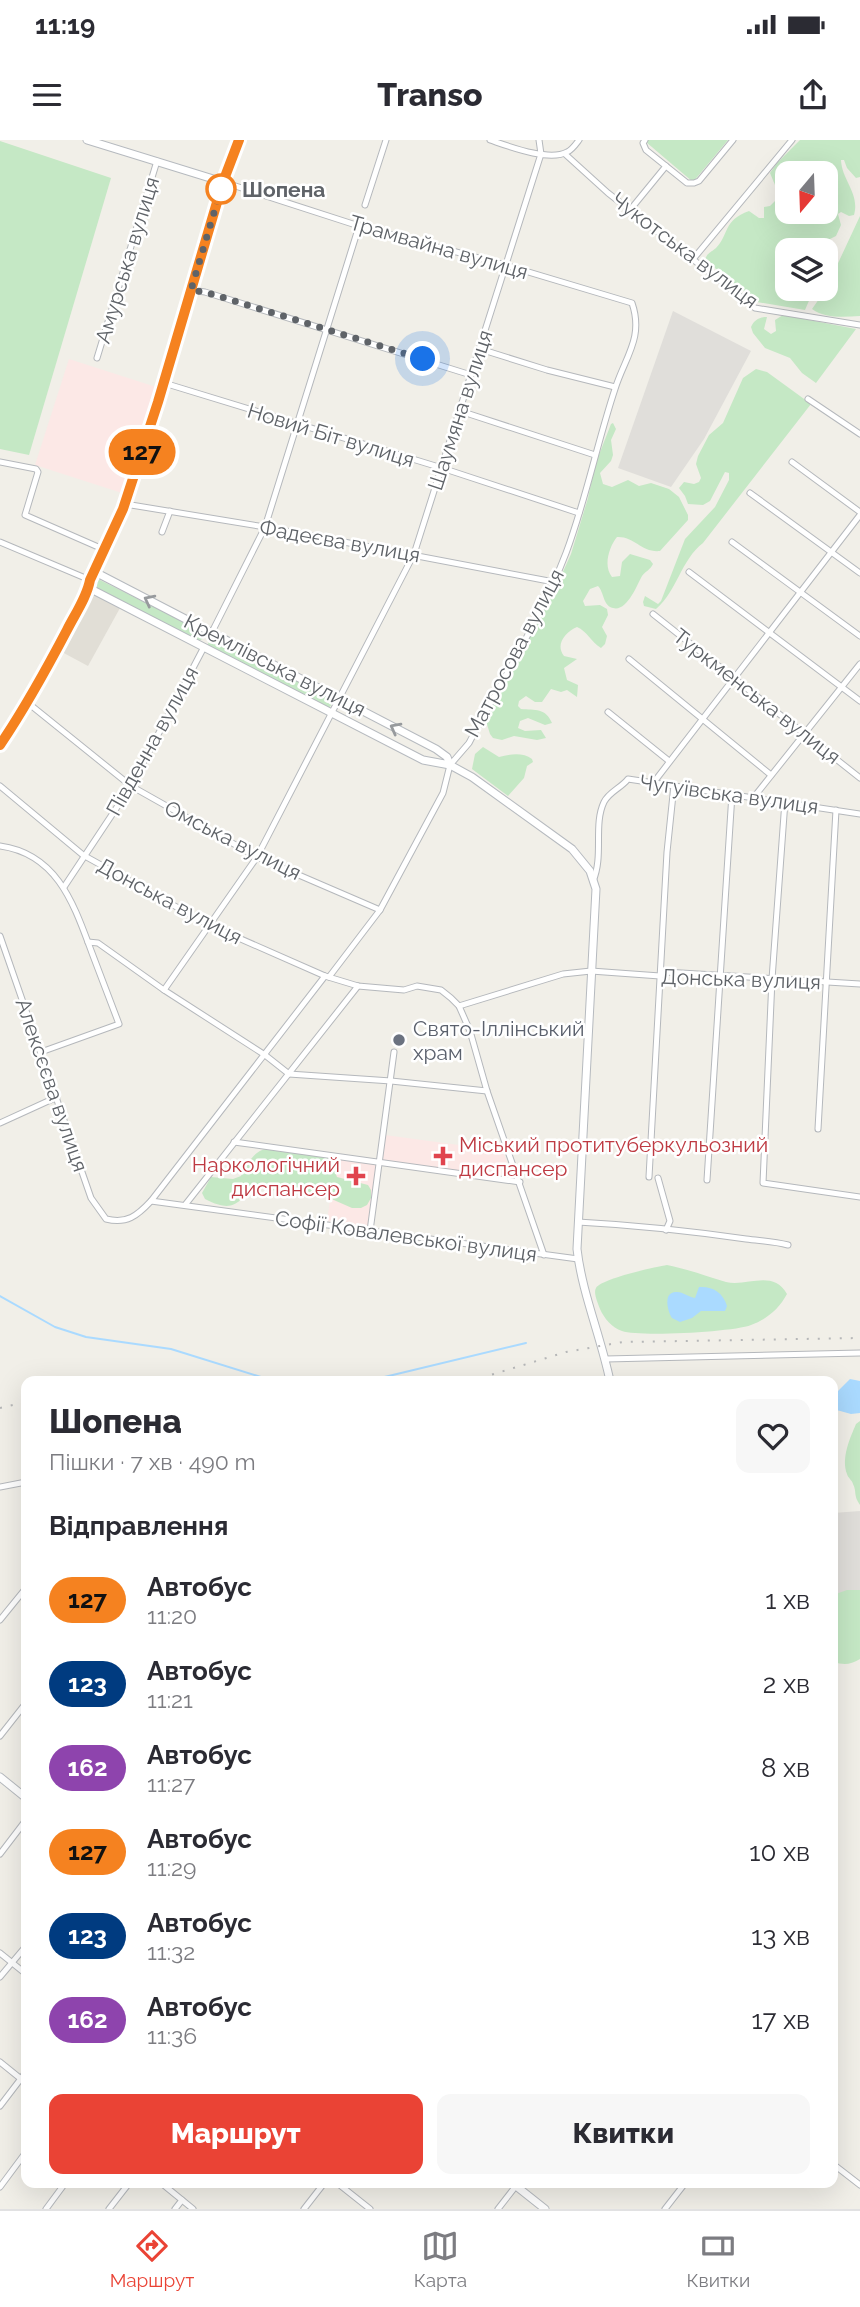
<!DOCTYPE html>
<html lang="uk">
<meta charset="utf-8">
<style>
:root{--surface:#fff;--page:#f7f7f7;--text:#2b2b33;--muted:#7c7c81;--line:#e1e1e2;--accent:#ea4335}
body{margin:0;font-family:Raleway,sans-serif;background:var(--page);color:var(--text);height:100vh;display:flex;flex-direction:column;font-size:26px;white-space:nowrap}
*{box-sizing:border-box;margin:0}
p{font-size:23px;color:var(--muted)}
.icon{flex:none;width:38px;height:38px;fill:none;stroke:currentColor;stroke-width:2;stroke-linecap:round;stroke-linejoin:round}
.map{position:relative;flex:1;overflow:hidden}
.drawer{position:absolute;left:21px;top:1236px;width:817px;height:812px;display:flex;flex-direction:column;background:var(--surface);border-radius:14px;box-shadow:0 7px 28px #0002}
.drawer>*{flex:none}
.badge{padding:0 14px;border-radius:23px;font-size:24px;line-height:46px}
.needle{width:46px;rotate:199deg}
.buttons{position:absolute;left:775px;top:21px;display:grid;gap:14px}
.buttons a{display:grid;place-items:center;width:63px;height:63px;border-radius:14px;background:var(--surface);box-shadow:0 7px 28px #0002;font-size:35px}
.you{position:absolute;width:35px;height:35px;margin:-18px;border:5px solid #fff;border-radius:50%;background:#1a73e8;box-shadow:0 0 0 10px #1a73e833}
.map>.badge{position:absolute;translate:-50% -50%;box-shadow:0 0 0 4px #fff}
h2{padding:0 28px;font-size:26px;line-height:63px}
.round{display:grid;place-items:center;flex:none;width:74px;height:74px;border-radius:14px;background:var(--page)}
.head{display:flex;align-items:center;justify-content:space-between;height:119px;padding:0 28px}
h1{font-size:33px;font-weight:800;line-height:52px}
.cta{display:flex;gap:14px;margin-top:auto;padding:14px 28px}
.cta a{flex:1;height:80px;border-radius:14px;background:var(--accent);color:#fff;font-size:28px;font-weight:800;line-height:80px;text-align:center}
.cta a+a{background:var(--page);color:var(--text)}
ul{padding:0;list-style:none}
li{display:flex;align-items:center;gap:21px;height:84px;padding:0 28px}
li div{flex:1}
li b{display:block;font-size:26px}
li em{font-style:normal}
li .badge{min-width:77px;font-weight:700;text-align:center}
.status{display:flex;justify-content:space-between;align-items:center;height:49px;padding:0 35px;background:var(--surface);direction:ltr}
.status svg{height:19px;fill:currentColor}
header{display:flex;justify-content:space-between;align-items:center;height:91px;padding:0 28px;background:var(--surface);font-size:32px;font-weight:800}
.dock{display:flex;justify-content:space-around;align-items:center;height:98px;border-top:2px solid var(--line);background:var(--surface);font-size:19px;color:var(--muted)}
.dock a{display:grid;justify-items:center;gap:4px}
.dock .selected{color:var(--accent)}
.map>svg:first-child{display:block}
.industrial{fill:#e0deda}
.education{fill:#e1ded6}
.medical{fill:#fce8e6}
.green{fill:#c5e8c5;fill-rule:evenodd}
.water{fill:#aadaff}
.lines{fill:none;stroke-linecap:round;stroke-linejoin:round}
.stream{stroke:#aadaff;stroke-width:2}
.street-casing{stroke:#b5b8bc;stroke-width:7}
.secondary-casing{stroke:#b6babf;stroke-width:9}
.street{stroke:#fff;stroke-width:5}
.secondary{stroke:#fff;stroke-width:7}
.rail{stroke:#b6b7b8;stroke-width:2;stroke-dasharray:2 9;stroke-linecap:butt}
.oneway{stroke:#979a9d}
.line-casing{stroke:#fff;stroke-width:16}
.line{stroke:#f58220;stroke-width:10}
.walk{stroke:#5f6368;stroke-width:7;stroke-dasharray:0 12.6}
.stop-dot{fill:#fff;stroke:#f58220;stroke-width:3.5}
.worship-dot{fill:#6b7280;stroke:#fff;stroke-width:2.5}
.health-dot{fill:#e0444e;stroke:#fff;stroke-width:2.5}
.labels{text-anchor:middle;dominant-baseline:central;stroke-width:5;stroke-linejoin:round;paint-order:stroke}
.stop-label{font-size:21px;font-weight:bold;fill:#5f6368;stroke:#fff;text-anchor:start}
.street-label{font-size:21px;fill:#5f6368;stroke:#fff}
.worship-label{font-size:21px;fill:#5b616d;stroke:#fff;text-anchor:start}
.health-label{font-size:21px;fill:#be3a42;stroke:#fff;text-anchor:start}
</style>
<div class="status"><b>11:19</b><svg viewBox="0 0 49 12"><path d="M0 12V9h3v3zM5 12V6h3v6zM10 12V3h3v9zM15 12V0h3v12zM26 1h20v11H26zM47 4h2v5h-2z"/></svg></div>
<header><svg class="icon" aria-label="menu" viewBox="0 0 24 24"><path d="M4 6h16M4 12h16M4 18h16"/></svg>Transo<svg class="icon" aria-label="share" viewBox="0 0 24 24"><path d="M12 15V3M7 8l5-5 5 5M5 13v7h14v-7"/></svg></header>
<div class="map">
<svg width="860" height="2069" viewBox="0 0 860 2069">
<rect width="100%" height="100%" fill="#f1efe8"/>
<g class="industrial">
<path d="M673 171 751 211 704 299 671 347 618 328Z"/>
<path d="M860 1371V1451L833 1454V1373Z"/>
</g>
<path class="education" d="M91 453 120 468 88 526 60 511Z"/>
<g class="medical">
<path d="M69 219 156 247 122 353 35 325Z"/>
<path d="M385 995 503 1011 513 1039 382 1021Z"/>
<path d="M336 1019 378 1025 369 1087 327 1081Z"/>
</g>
<g class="green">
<path d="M648 0H728L693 42 646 2Z"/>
<path d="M800 0H860V37L856 38 847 28 844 20H841C842 41 860 53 854 75L849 76 841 72 838 74 841 85 836 96 828 100 831 111 826 122V110H788V149H814L805 170 757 162 705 120C707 113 710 113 716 108 729 95 723 80 749 71L759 78H764V67L770 66 778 58 783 59 787 57 784 49 775 45 770 33 777 23ZM788 33H826V72H788Z"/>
<path d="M0 1 111 38 29 315 0 309Z"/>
<path d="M860 76V176C844 177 826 179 812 169L826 149Z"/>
<path d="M783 175 856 189 816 243 802 233 790 218 765 208 753 193 751 187C754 180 759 177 767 177L764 189 771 194 776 191 775 180Z"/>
<path d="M756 229 767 232 811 264 703 403C681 420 677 451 656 469L644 466 643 462 645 456 658 464 661 461 685 399 715 367 729 340V333L725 332 710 361 703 365 688 364 685 356 679 348 684 342 694 344 699 342 701 338 696 324 698 316 709 295 723 283 743 238Z"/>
<path d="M613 283 616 289 611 300 613 315 611 321 600 333 603 344 612 347 628 340 639 346 651 343 669 349 679 357 688 375V380L660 411C642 413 634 396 617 397 609 407 603 426 612 437L620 436 622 422 630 414 650 420 653 424C650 430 646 431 642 436 637 445 627 472 613 468 603 466 604 452 598 446L590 449 583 461 585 466 600 465 607 469 608 475 602 487 607 496 605 504 601 508C591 502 587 491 577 487 565 492 555 505 564 516L577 519 564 528 567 540 578 545 577 557 567 550 561 552 551 549 542 562H535L526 556 519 561 518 566 521 569C535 570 546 568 552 583L545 585 528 578 520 581 518 588 525 591 541 590 546 598 537 600 514 596 502 600 493 598 490 594 485 578 557 445 571 414 588 358 595 325 611 284Z"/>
<path d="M96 438 204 492 205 497 199 501 95 448 93 443Z"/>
<path d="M209 498H214L330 558 332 564 329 568 208 505Z"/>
<path d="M483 607 499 617C510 614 523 612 532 619L533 622 527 626 524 638 508 656 472 629 475 614Z"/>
<path d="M266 1009 326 1017 331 1021 337 1037 368 1045 371 1050V1058L367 1065 361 1068H352L327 1057 262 1049C235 1055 240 1077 205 1059L202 1053 211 1037 233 1039 241 1036C247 1025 253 1011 266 1009Z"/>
<path d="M667 1125C687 1129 706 1136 726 1142 747 1147 773 1129 787 1154 779 1169 767 1179 751 1185 734 1192 639 1197 622 1191 612 1188 604 1178 600 1169 598 1163 593 1153 596 1148 601 1139 654 1127 667 1125Z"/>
<path d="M860 1281V1365C853 1355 857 1352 853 1344 852 1340 848 1338 847 1334 841 1318 850 1298 856 1284Z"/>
<path d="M847 1450H860V1519C850 1525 844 1525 833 1522V1455Z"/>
</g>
<g class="water">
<path d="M699 1147C712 1146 723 1152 727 1166L725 1171H701L692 1178 680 1182 672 1178C668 1172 662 1151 677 1152 683 1152 689 1157 695 1158Z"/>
<path d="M850 1239 860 1241V1273L851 1274 833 1269V1256Z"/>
</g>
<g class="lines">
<g class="stream">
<path d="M0 1156 55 1187 86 1197 171 1209 264 1238 313 1241"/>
<path d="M332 1241 372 1240 526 1203"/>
</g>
<g class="street-casing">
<g id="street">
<path d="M239 0 223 42 359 86 505 125 632 163C644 198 625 217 615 249 597 303 586 360 566 413 542 476 501 542 469 603L450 625 443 653 380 770 329 837"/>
<path d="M490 0C508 6 549 22 567 12 572 10 576 4 579 0"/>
<path d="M645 0 643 3 646 10 687 43H694L699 41 733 0"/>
<path d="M565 14 608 53 755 168 860 185"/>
<path d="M365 65 386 0"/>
<path d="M630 70 666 26"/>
<path d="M694 118 792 0"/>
<path d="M191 150 205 152 471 235"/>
<path d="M480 209 547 230 615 247"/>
<path d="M97 218 157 21"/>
<path d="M164 243 442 328 579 373"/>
<path d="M808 259 860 294"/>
<path d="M460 271 595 315"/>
<path d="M0 322 36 329 38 332 25 375 105 410"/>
<path d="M792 322 860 372"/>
<path d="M750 353 860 433"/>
<path d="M125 364 265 387 554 442"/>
<path d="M162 392 170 371"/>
<path d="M0 402 90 440"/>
<path d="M732 402 860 496"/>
<path d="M689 432 860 561"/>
<path d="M653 474 860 638"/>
<path d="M212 492 265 387 359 86"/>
<path d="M629 519 771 635"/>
<path d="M28 563 131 646 257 717 380 770"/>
<path d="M608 572 669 621"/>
<path d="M0 605 28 563 89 448"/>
<path d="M654 642 860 375"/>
<path d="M0 646 83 715 209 785 325 836 358 846 404 850 417 846 441 850 451 858 459 866 470 891 487 951 544 1115"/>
<path d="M754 657 860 524"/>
<path d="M785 661 772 839 763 1043 860 1057"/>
<path d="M0 706C58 714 74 765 92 813 101 837 110 860 119 884L41 912"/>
<path d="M593 741C604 716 593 685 604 662 609 652 621 648 628 639L860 674"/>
<path d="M64 747 131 646 204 507"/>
<path d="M0 796 91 1058 106 1079C127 1084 137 1076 151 1061L325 836"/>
<path d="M88 802 98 803 164 850 265 915 289 934 391 941 487 951"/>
<path d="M164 850 257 717 414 414 541 14 539 0"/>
<path d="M459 866 563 834 591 831 660 836 665 832 860 844"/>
<path d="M0 983 57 957"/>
<path d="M818 989 836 670"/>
<path d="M234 1002 520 1042"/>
<path d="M649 1037 667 712 674 645"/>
<path d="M658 1038 670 1081 666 1090"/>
<path d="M707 1040 732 654"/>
<path d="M151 1061 578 1119"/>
<path d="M185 1065 358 846"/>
<path d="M578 1082C634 1085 690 1091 746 1099 761 1101 773 1101 788 1105"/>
<path d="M370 1091 394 912"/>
<path d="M606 1219 860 1213"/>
<path d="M0 1347 26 1342"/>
<path d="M0 1480 26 1448"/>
<path d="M0 1596 26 1563"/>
<path d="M0 1714 26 1680"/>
<path d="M0 1813 26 1834"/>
<path d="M0 1837 26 1806"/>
<path d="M0 1922 26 1943"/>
<path d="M0 1966 26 1932"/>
<path d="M833 2024 860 2045"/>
<path d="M160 2042 193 2069"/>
<path d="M336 2042 370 2069"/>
<path d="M0 2047 26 2012"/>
<path d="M46 2069 66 2042"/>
<path d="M109 2069 130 2042"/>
<path d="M175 2069 182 2060"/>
<path d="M304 2069 325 2042"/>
<path d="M498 2069 519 2042"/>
<path d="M665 2069 686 2042"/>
</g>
</g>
<g class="secondary-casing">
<g id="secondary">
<path d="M87 0 223 42 158 262 123 369 90 440 89 448 423 620 450 625 472 637 572 709 590 731 596 749 577 1109C582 1153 601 1197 610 1241"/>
<path d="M95 432 436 609 447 617 450 625"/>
<path d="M0 1637 26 1658"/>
<path d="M511 2042 545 2069"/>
</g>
</g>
<use href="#street" class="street"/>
<use href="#secondary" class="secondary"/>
<g class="rail">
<path d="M471 1241 566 1212 623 1202 860 1198"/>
<path d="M0 1268 26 1262"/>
</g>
</g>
<defs><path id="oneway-chevron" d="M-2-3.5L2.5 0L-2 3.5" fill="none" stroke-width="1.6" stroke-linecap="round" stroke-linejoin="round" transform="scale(1.75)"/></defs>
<g class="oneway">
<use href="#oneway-chevron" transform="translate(149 460) rotate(-153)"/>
<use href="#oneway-chevron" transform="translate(395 588) rotate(-152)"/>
</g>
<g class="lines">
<g class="line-casing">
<path id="line" d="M0 605C25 568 46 530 67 490 75 474 87 457 90 440L123 369 158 262 223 42 239 0"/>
</g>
<use href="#line" class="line"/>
<path class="walk" d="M221 49 191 150 205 152 423 219"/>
</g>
<circle class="stop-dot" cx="221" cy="49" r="14"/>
<circle class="worship-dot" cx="399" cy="900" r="7"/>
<g class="health-dot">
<path d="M439.5 1005.5h7v7h7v7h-7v7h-7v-7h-7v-7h7z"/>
<path d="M352.5 1025.5h7v7h7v7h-7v7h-7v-7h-7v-7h7z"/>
</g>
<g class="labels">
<g class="stop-label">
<text x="242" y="49">Шопена</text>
</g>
<g class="street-label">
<text transform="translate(439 107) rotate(16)">Трамвайна вулиця</text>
<text transform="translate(685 110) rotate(37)">Чукотська вулиця</text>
<text transform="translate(127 120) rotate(-73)">Амурська вулиця</text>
<text transform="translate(460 270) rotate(-72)">Шаумяна вулиця</text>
<text transform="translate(331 295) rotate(17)">Новий Біт вулиця</text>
<text transform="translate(340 401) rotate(10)">Фадеєва вулиця</text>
<text transform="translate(514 513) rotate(-62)">Матросова вулиця</text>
<text transform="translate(275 525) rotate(27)">Кремлівська вулиця</text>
<text transform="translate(757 556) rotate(38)">Туркменська вулиця</text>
<text transform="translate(152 601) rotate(-61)">Південна вулиця</text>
<text transform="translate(729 654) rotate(8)">Чугуївська вулиця</text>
<text transform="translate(233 700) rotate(27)">Омська вулиця</text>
<text transform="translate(170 761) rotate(28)">Донська вулиця</text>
<text transform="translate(741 839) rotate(2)">Донська вулиця</text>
<text transform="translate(52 945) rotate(71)">Алексєєва вулиця</text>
<text transform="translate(406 1096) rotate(8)">Софії Ковалевської вулиця</text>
</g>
<g class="worship-label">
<text x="413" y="888">Свято-Іллінський<tspan x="413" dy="24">храм</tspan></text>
</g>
<g class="health-label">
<text x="459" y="1004">Міський протитуберкульозний<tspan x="459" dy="24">диспансер</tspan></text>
<text x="340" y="1024" text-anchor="end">Наркологічний<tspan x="340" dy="24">диспансер</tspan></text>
</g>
</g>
</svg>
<div class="buttons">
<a><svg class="needle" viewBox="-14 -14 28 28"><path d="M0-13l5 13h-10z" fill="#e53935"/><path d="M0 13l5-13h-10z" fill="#7c7c81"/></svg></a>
<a><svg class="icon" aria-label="layers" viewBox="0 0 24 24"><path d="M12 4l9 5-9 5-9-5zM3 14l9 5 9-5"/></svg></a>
</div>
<div class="you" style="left:423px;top:219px"></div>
<b class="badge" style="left:142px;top:312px;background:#f58220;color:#111">127</b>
<section class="drawer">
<div class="head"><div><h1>Шопена</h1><p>Пішки · 7 хв · 490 m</p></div><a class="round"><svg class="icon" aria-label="heart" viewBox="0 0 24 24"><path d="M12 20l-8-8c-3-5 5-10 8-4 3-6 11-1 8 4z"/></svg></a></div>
<h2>Відправлення</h2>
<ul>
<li><span class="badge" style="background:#f58220;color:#111">127</span><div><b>Автобус</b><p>11:20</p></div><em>1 хв</em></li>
<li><span class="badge" style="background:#003b80;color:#fff">123</span><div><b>Автобус</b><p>11:21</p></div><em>2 хв</em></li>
<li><span class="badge" style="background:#8e44ad;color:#fff">162</span><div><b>Автобус</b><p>11:27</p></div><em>8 хв</em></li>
<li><span class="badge" style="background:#f58220;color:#111">127</span><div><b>Автобус</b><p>11:29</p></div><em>10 хв</em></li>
<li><span class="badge" style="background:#003b80;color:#fff">123</span><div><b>Автобус</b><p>11:32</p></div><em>13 хв</em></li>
<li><span class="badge" style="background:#8e44ad;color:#fff">162</span><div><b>Автобус</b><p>11:36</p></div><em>17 хв</em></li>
</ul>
<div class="cta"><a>Маршрут</a><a>Квитки</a></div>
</section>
</div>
<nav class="dock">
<a class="selected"><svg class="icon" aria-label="directions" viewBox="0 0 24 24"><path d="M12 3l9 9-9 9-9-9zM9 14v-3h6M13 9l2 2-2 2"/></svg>Маршрут</a>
<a><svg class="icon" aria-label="map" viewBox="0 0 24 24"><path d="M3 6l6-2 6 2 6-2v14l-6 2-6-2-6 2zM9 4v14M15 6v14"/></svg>Карта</a>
<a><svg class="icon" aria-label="tickets" viewBox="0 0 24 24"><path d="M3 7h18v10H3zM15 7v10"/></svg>Квитки</a>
</nav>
